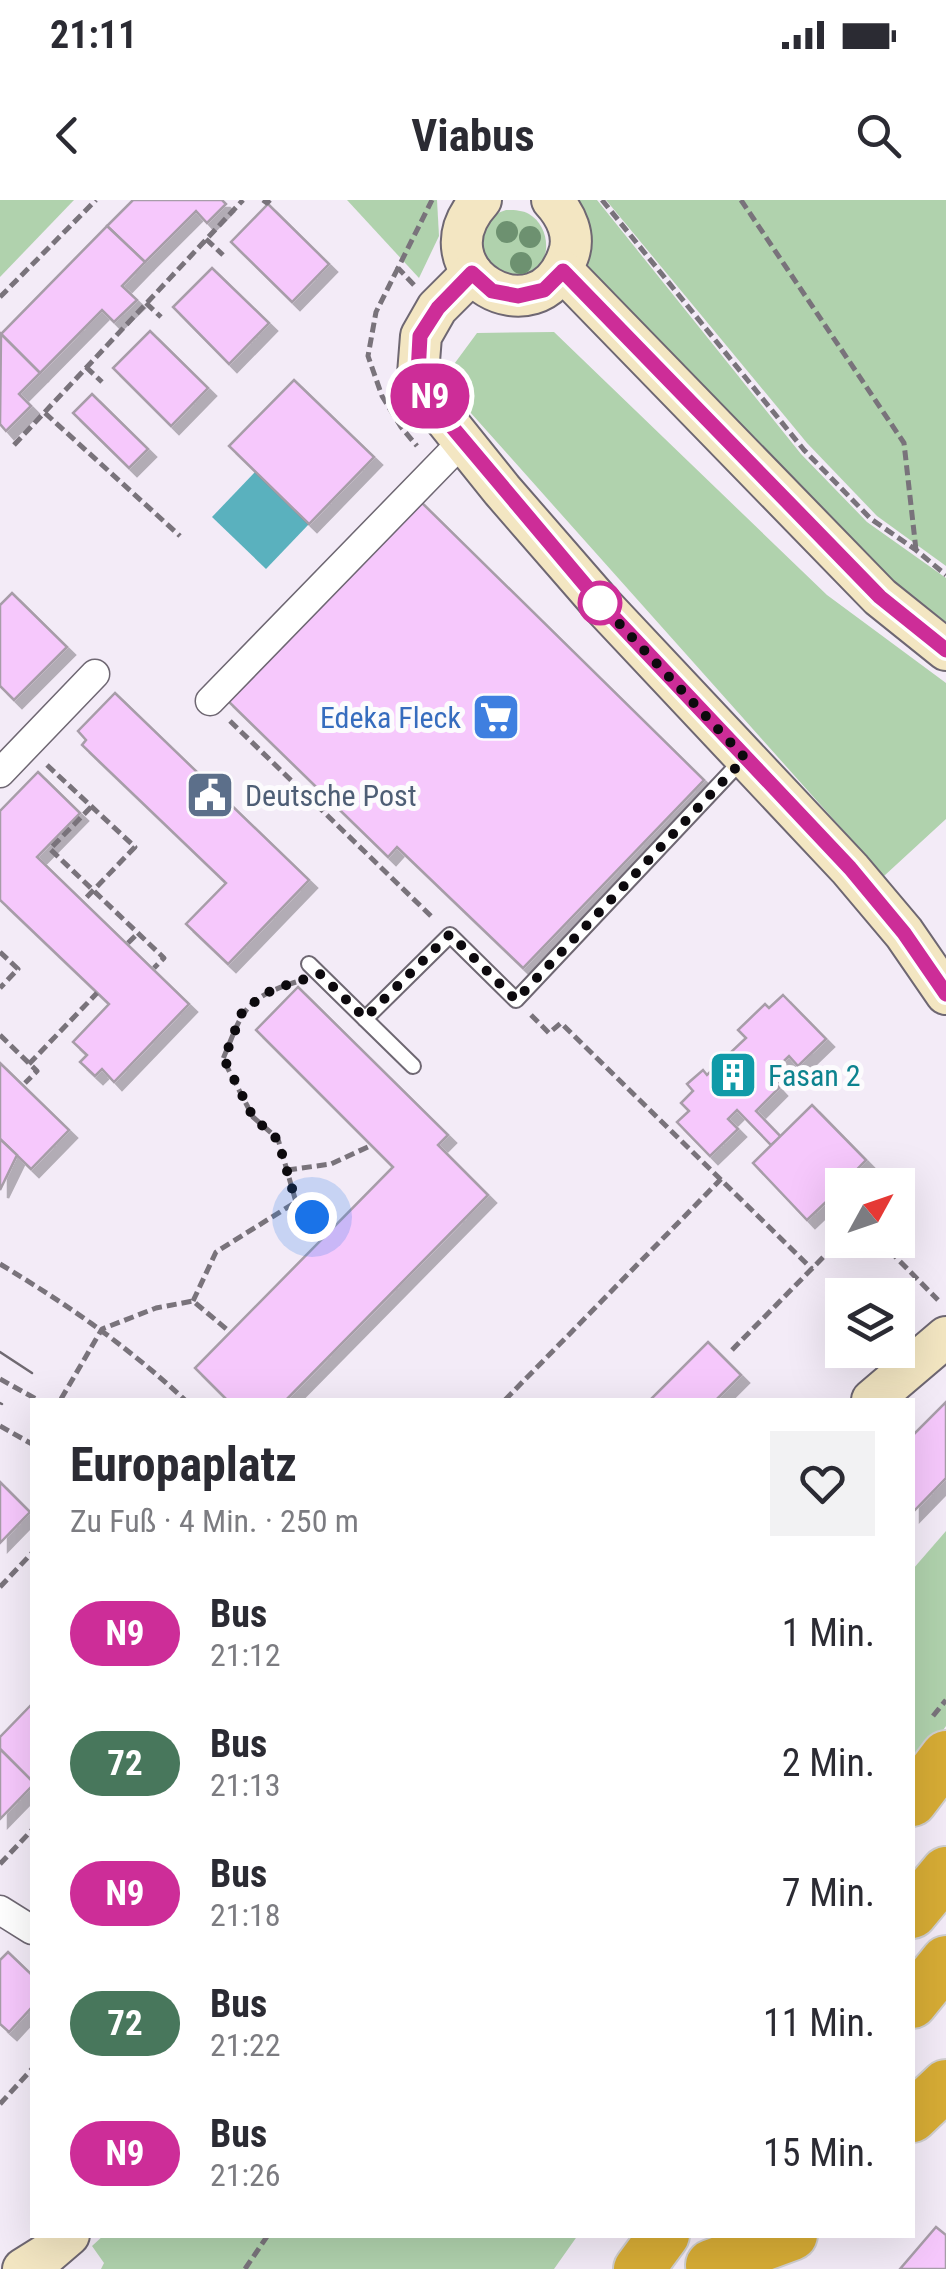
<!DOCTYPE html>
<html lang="de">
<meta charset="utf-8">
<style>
:root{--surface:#fff;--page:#f2f2f3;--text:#2b2b33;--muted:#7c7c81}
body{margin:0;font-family:"Roboto Condensed",sans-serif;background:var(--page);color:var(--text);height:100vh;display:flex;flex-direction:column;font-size:38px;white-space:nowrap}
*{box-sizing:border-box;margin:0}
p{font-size:32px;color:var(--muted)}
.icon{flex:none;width:55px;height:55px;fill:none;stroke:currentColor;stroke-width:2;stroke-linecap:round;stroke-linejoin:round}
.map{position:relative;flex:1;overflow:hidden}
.side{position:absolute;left:30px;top:1198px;width:885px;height:840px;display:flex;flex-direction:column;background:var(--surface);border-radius:0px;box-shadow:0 10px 40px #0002}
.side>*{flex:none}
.badge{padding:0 20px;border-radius:32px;font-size:35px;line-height:65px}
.needle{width:65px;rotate:50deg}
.fabs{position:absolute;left:825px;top:968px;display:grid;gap:20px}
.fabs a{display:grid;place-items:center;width:90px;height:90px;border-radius:0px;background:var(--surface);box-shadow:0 10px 40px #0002;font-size:50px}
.you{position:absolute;width:50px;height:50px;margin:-25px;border:8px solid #fff;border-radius:50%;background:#1a73e8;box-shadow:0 0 0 15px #1a73e833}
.map>.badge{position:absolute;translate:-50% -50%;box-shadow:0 0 0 5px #fff}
.round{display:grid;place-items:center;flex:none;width:105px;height:105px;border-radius:0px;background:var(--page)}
.summary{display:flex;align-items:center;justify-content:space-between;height:170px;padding:0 40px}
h1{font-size:48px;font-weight:700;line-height:75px}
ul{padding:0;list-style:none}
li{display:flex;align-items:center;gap:30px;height:130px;padding:0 40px}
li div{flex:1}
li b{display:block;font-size:38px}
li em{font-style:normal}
li .badge{min-width:110px;font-weight:700;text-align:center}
.status{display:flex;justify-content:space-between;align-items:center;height:70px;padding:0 50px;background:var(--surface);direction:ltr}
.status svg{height:28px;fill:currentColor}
header{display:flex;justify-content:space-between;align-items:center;height:130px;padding:0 40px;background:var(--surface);font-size:45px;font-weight:700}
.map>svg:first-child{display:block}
.green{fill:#b0d2ad}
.water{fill:#5ab1be}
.building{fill:#f6c8fc;stroke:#a79da8;stroke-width:2.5;filter:url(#shadow)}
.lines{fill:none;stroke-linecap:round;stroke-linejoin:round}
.lane-casing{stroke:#6e6772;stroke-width:18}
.street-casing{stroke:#6e6772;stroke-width:31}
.secondary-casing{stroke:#6e6772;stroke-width:44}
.highway-casing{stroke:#cfcecf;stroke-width:54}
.path{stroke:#79737b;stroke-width:5;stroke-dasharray:10 5;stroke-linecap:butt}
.lane{stroke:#fff;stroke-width:14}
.street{stroke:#fff;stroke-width:28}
.secondary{stroke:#f3e6c2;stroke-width:40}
.highway{stroke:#d7ac35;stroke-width:50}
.tram{stroke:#6f6971;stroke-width:2.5}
.tree{fill:#6d9170}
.line-casing{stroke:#fff;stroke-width:22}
.line{stroke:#cd2d98;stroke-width:15}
.walk{stroke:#0d0a0e;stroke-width:10;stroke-dasharray:0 18}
.stop-dot{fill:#fff;stroke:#cd2d98;stroke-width:5}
.labels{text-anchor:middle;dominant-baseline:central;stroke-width:10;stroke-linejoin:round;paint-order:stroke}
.shop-label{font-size:30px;fill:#366cbe;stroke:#fcfbfd;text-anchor:end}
.service-label{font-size:30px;fill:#4e5e75;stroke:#fcfbfd;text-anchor:start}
.culture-label{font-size:30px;fill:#0d838f;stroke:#fcfbfd;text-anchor:start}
</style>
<div class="status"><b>21:11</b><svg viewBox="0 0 49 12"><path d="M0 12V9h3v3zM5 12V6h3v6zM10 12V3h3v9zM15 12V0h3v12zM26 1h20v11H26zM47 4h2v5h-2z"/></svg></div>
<header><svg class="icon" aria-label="back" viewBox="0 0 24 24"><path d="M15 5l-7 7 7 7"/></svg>Viabus<svg class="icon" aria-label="search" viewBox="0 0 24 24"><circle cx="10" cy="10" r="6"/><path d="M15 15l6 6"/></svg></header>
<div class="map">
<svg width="946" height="2069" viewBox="0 0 946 2069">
<defs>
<filter id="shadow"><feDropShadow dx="8" dy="8" stdDeviation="0" flood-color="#0004"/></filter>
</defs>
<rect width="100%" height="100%" fill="#f3ebf7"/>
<g class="green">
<path d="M0 0H74L0 77Z"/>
<path d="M347 0H437L439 36 419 78Z"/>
<path d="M565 0H597L801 254 867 322 946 378V432L897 393 587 65 588 39Z"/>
<path d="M606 0H946V366L877 316 807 243Z"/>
<path d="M506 10C514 10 522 10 529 14 548 25 553 56 535 70 529 74 520 77 513 79L484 66 479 32 495 14Z"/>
<path d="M554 132 827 395 946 483V619L884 676 470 212 449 171 477 133Z"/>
<path d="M946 1331V1526L913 1572V1369Z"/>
<path d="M104 2035H578L554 2069H101L104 2063 92 2046Z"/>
</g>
<path class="water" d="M255 272 309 324 266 369 212 317Z"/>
<g class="building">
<path d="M133 0H222L226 4 207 23 196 11 145 62 107 26Z"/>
<path d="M268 4 329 64 292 102 231 42Z"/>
<path d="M107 26 145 62 122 86 137 100 114 122 102 110 40 173 1 134Z"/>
<path d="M212 68 269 123 229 164 173 107Z"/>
<path d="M150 131 208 188 171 226 113 168Z"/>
<path d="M1 134 40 173 19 194 31 206 6 231 0 224Z"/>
<path d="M294 180 374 257 309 324 229 246Z"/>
<path d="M92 194 148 249 129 268 73 213Z"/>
<path d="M417 298 704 580 523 768 397 647 388 657 226 499Z"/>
<path d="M12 393 67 447 14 500 0 486V405Z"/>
<path d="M115 493 309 680 228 764 186 724 226 683 82 545 86 540 78 531Z"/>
<path d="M38 572 80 613 37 657 189 804 114 882 102 869 95 876 80 862 87 855 73 842 109 804 0 700V611Z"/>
<path d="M298 787 448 935 438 945 488 995 286 1200H227L195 1168 393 967 256 830Z"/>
<path d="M783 795 826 839 798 866 789 856 768 876 779 888 756 911 781 937 771 945 737 910 728 919 738 929 710 956 677 922 689 911 681 903 693 891 687 884 703 870 707 875 746 838 738 830 765 804 769 808Z"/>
<path d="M0 863 69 930 31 969 0 939Z"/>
<path d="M812 905 866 960 837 990 842 995V1012L829 999 807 1020 753 963Z"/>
<path d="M0 939 17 955 0 990Z"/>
<path d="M708 1142 741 1175 716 1200H650Z"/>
<path d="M946 1202V1278L912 1313V1236Z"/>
<path d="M0 1282 30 1312 0 1343Z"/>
<path d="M32 1504V1581L0 1549V1537Z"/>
<path d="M0 1549 32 1581V1586L0 1619Z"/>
<path d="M8 1752 32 1775V1807L9 1832 0 1824V1760Z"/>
<path d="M936 2027 946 2035V2069H900Z"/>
</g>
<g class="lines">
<g class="lane-casing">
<g id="lane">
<path d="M309 764 365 819"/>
<path d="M413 866 365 819 450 735 516 800 744 558"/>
</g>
</g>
<g class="street-casing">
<g id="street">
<path d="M210 501 462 242"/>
<path d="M0 573 95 474"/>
<path d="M0 1710 32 1730"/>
</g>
</g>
<g class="secondary-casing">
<g id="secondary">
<path d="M481 0C415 72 538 142 568 56 576 36 566 15 552 0"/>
<path d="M563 71 880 397 946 450"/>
<path d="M472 73 437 108 421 136 418 174 437 209 502 290 602 405 850 669 904 733 946 794"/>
<path d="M872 1200 946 1137"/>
<path d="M23 2069 47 2054 69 2035"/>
</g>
</g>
<g class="highway-casing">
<g id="highway">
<path d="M912 1601 946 1556"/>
<path d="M912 1713 946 1672"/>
<path d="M912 1803 946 1761"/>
<path d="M912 1917 946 1885"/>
<path d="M711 2065 792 2035"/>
<path d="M639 2069 664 2035"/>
</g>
</g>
<g class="path">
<path d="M263 0 267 3 270 0"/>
<path d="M602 0 804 250 871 319 916 350 946 375"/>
<path d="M741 0 904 243 916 350"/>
<path d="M206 39 223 55"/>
<path d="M398 68 376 112 368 156 382 196 401 227 417 246"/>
<path d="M414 85 398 68 432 0"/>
<path d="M0 97 96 0"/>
<path d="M146 103 161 117"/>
<path d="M86 167 102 182"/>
<path d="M45 213 180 336"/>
<path d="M14 245 243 0"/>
<path d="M230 521 434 719"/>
<path d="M47 565 135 647 84 700"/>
<path d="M91 607 50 649 164 758 154 768"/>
<path d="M128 743 138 733"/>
<path d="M0 752 18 769 0 788"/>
<path d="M531 815 549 833 561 823 812 1069"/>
<path d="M0 835 37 871 25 883"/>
<path d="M29 864 97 793"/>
<path d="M287 970 331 964 372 945"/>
<path d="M894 985 907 971"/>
<path d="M296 1002 278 939 253 917 223 859C243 811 243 799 296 782"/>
<path d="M879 1040 938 1100"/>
<path d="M0 1064C68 1105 126 1145 185 1200"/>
<path d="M193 1101 216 1052 296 1002 329 1032"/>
<path d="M732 1150 842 1038"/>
<path d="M0 1179 38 1200"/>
<path d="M61 1199 102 1129 156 1108 193 1101 230 1132"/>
<path d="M505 1200 721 979"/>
<path d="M0 1226 32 1244"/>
<path d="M0 1387 32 1353"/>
<path d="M933 1516 946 1500"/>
<path d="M0 1664 32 1630"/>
<path d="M0 1904 32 1869"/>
<path d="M245 2069 268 2035"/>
</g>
<use href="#lane" class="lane"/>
<use href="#street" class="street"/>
<use href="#secondary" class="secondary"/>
<use href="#highway" class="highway"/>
<g class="tram">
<path d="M0 1152 32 1173"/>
<path d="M0 1203 2 1204"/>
</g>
</g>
<g class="tree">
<circle cx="507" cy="32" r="11"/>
<circle cx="530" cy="37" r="11"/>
<circle cx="521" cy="63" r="11"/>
</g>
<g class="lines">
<g class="line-casing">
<path id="line" d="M946 450 880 397 563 71 544 90 518 96 492 91 472 73 438 108 420 136 418 174 437 209 602 405 850 668 904 733 946 794"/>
</g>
<use href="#line" class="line"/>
<path class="walk" d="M312 1017 296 1002 278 940 253 917 224 859 243 810 272 790 320 774 365 818 450 734 516 800 745 558 600 403"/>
</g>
<defs>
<g id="supermarket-square" transform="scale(2.5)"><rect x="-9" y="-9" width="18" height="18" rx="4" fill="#3f7fe0" stroke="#fcfbfd"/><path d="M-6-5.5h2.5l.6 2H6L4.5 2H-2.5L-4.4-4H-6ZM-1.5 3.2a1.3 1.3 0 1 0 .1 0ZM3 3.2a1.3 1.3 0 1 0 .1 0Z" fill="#fff"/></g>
<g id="civic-square" transform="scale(2.5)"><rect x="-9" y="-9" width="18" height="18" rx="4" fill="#5c6f8a" stroke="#fcfbfd"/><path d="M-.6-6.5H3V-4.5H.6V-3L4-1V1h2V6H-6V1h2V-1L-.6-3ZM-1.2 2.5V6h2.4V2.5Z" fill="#fff"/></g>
<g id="building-square" transform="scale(2.5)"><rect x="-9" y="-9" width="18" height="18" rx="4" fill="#0f9aa8" stroke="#fcfbfd"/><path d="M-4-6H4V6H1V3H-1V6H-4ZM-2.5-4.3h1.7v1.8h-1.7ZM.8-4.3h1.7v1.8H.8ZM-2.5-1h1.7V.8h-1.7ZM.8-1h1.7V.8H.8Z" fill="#fff"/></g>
</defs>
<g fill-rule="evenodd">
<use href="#supermarket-square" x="496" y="517"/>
<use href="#civic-square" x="210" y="595"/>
<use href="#building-square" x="733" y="875"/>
</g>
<circle class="stop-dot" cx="600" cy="403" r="20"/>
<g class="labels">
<g class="shop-label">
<text x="461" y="517">Edeka Fleck</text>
</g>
<g class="service-label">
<text x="245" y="595">Deutsche Post</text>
</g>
<g class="culture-label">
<text x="768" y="875">Fasan 2</text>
</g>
</g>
</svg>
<div class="fabs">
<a><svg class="needle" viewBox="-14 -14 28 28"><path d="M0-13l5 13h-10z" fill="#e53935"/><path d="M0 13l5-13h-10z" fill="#7c7c81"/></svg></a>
<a><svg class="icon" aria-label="layers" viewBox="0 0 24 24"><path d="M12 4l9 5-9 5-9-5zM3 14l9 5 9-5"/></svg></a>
</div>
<div class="you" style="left:312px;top:1017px"></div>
<b class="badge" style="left:430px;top:196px;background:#cd2d98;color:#fff">N9</b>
<section class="side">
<div class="summary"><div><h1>Europaplatz</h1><p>Zu Fuß · 4 Min. · 250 m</p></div><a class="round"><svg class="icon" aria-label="heart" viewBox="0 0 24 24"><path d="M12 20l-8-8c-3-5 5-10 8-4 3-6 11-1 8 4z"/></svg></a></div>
<ul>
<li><span class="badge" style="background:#cd2d98;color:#fff">N9</span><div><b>Bus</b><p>21:12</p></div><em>1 Min.</em></li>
<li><span class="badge" style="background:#48775c;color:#fff">72</span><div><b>Bus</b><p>21:13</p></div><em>2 Min.</em></li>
<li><span class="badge" style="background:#cd2d98;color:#fff">N9</span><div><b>Bus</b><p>21:18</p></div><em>7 Min.</em></li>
<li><span class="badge" style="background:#48775c;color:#fff">72</span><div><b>Bus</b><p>21:22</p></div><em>11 Min.</em></li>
<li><span class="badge" style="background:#cd2d98;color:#fff">N9</span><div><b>Bus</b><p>21:26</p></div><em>15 Min.</em></li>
</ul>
</section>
</div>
